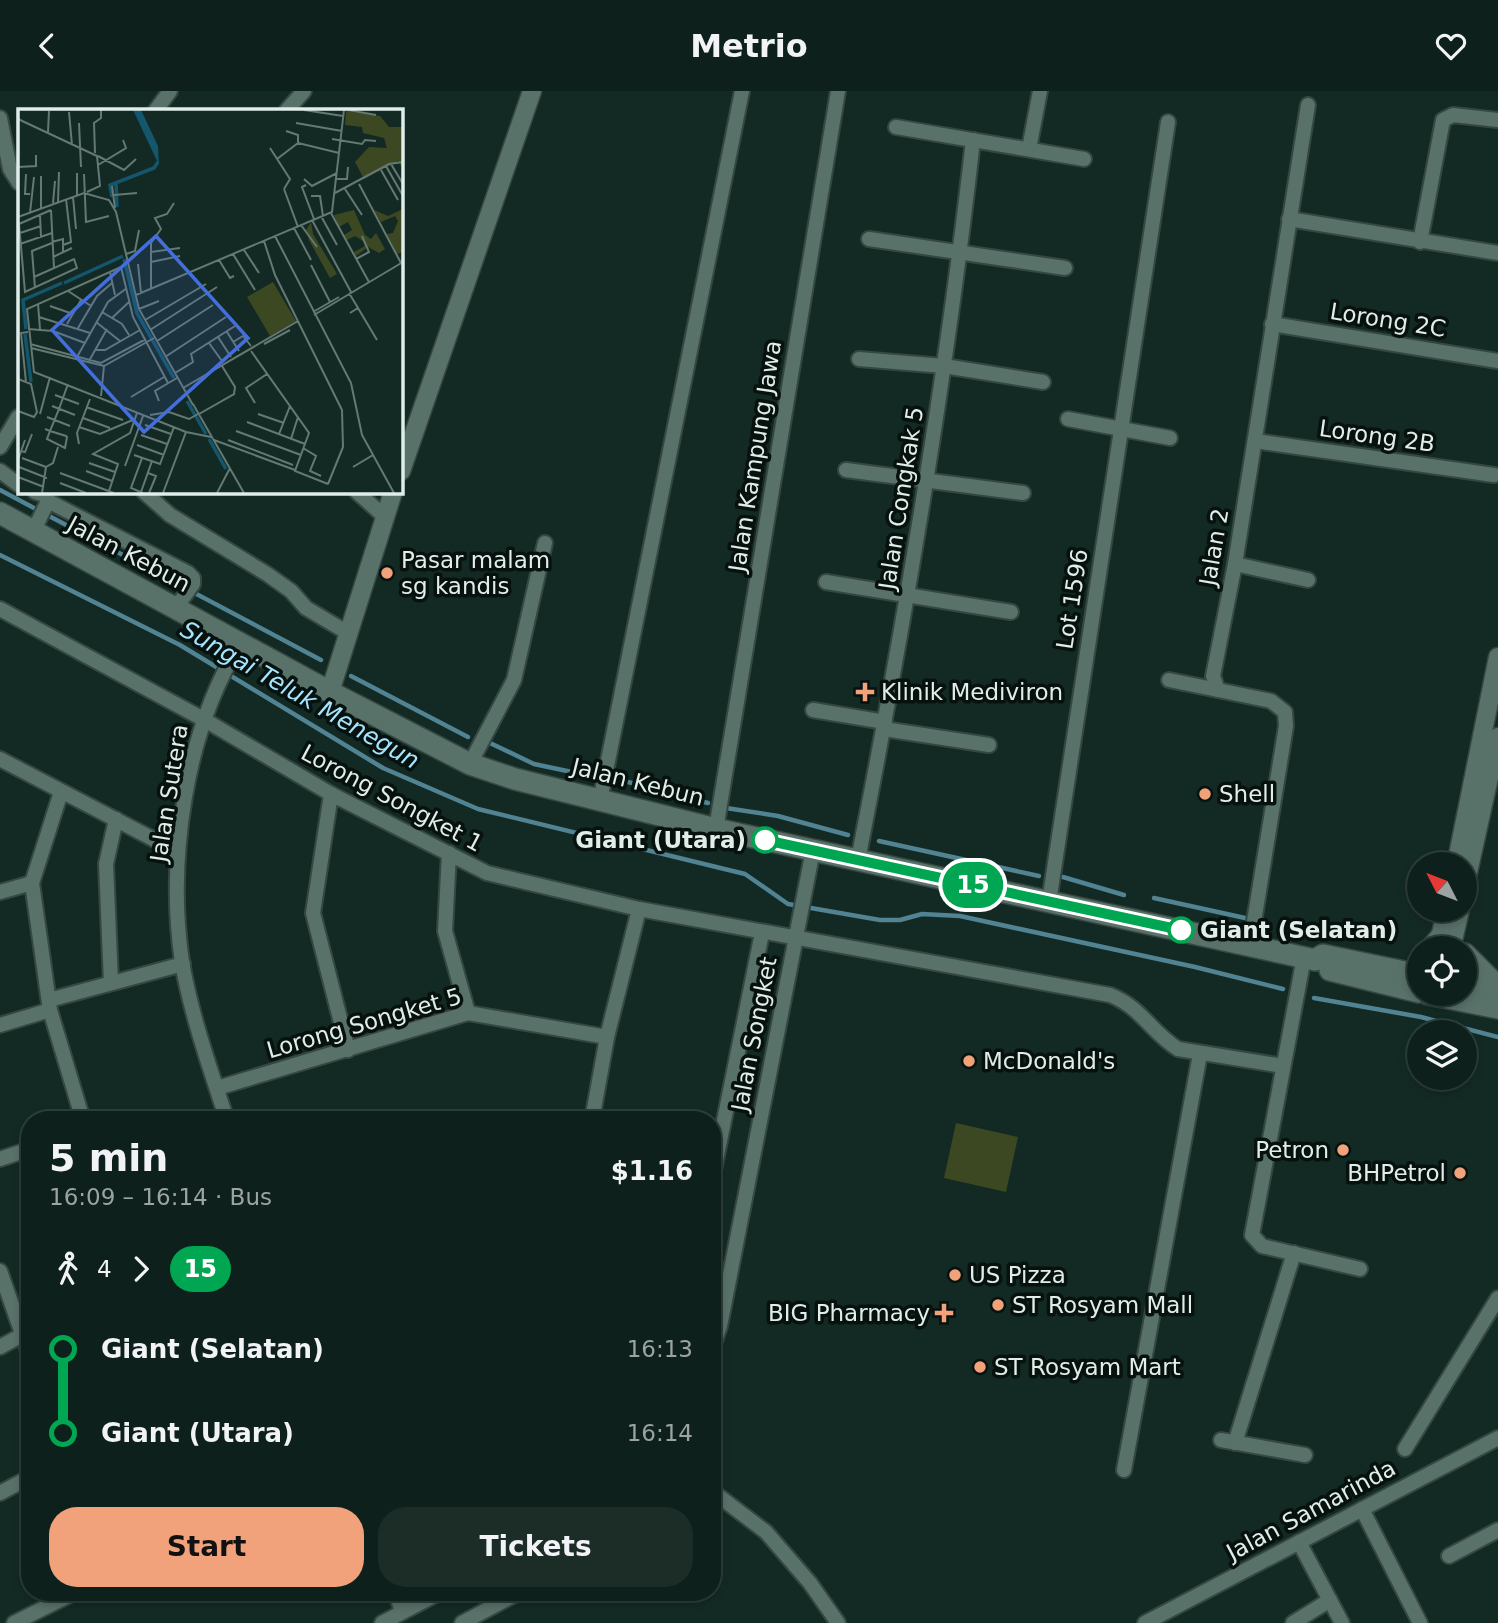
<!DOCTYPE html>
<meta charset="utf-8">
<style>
:root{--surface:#0e201b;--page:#1c2d28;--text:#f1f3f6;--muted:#9ba3a3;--line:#2e3e3a;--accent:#f1a27b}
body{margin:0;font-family:"DejaVu Sans",sans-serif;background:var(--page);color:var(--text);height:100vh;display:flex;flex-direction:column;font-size:26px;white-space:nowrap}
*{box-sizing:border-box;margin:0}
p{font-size:23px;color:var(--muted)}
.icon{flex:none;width:38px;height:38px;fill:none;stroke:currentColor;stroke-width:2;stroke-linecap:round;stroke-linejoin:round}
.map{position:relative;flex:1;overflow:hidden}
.details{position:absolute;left:21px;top:1020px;width:700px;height:490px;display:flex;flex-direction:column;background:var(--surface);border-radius:28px;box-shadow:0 4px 10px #0003,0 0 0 2px var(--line)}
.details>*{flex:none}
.badge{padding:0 14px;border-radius:23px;font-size:24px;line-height:46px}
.needle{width:46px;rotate:312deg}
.buttons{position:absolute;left:1407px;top:761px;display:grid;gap:14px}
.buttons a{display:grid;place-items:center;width:70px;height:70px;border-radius:50%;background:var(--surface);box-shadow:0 4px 10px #0003,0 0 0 2px var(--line);font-size:35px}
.map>.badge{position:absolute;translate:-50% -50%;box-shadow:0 0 0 4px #fff}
.legs{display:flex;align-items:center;gap:10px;height:77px;padding:0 28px;font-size:23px}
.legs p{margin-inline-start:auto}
.headline{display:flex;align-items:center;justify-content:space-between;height:119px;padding:0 28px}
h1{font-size:38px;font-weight:600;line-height:52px}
.action{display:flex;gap:14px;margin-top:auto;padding:14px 28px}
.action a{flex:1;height:80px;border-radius:28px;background:var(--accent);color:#111;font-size:28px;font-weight:600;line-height:80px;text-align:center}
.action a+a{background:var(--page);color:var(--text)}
ul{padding:0 28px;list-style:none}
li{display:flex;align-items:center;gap:24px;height:84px;font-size:26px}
li i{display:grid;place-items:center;width:10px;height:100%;margin:0 9px;background:currentColor}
li i::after{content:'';width:18px;height:18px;margin:-9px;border:5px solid;border-radius:50%;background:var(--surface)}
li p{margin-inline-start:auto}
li:first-child i{background:linear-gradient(#0000 50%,currentColor 0)}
li:last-child i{background:linear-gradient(currentColor 50%,#0000 0)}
header{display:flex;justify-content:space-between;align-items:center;height:91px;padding:0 28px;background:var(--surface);font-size:32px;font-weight:600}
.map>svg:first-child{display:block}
.green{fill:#3c4821}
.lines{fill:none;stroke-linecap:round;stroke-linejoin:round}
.stream{stroke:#518392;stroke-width:4.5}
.minor-casing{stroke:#364742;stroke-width:18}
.tertiary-casing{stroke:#364742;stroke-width:21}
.secondary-casing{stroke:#364742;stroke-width:24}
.minor{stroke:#587169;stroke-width:14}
.tertiary{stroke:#587169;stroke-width:18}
.secondary{stroke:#587169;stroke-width:21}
.line-1-casing{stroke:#fff;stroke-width:16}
.line-1{stroke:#00a651;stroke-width:10}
.poi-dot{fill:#f1a27b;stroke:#07110e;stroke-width:2.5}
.stop-1-dot{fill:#fff;stroke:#00a651;stroke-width:3.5}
.labels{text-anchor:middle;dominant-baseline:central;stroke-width:7;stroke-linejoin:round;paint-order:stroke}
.street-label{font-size:23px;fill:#e0ede9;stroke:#07110e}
.poi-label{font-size:23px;fill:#e0ede9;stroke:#07110e;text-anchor:start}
.stop-label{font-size:23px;font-weight:bold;fill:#e0ede9;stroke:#07110e;text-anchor:end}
.water-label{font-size:24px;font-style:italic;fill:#a5e4fe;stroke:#07110e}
.inset-river{fill:none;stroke:#14566c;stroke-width:3.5}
.inset-road{fill:none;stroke:#657873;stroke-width:2}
.view{fill:#446edb;fill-opacity:0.15;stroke:#446edb;stroke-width:3.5}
.inset-edge{fill:none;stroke:#e0ede9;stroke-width:3.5}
</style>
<header><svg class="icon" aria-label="back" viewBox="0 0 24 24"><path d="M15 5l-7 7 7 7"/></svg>Metrio<svg class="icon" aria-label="heart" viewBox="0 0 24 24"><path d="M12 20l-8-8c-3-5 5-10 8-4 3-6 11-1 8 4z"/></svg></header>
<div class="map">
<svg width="1498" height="1532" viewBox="0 0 1498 1532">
<rect width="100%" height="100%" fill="#132a24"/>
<path class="green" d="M956 1032 1018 1046 1006 1101 944 1087Z"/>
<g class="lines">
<g class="stream">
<path d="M0 399 321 569"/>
<path d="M0 464 180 554 383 677 478 718 745 783 788 813 880 829H900L922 823 960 825 1195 876 1283 898"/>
<path d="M351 585 468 646"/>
<path d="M490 652 534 673 591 685"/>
<path d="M609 686 708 712"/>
<path d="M726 717 778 725 848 744"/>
<path d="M879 750 1039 785"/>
<path d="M1063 786 1124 804"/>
<path d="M1154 807 1245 827"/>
<path d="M1314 907 1421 926 1498 946"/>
</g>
<g class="minor-casing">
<g id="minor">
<path d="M156 19 170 0"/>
<path d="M287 19 304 0"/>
<path d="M0 27 10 78 19 92"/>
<path d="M896 36 1084 68"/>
<path d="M1029 58 1040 0"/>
<path d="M1289 128 1498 162"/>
<path d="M869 148 1065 177"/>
<path d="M1420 151 1443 29 1453 24 1498 29"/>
<path d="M1272 233 1498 270"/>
<path d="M859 268 944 275 1043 291"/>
<path d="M1068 328 1170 347"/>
<path d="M1255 350 1494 384"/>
<path d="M0 356 18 326"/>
<path d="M846 379 1023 402"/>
<path d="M0 380 19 394"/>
<path d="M144 401 170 424 267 483 291 500 306 517 348 542"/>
<path d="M357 401 385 426"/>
<path d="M48 410 188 482 193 487V493L175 518"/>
<path d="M33 441 48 410 45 404 35 401"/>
<path d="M1235 473 1308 489"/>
<path d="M826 491 1011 521"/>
<path d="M0 518 203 628 331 703 487 782 639 818 1110 904C1141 916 1151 941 1178 958L1283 975"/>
<path d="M1169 589 1218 599"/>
<path d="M813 619 885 631"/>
<path d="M884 638 989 654"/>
<path d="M0 668 178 761"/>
<path d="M470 673 514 589 545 452"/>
<path d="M61 701 32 792 50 919 83 1029"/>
<path d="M331 703 313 822 348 959"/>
<path d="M600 710 742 0"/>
<path d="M716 738 838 0"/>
<path d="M449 762 445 840 468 922"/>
<path d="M858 769C905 530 946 291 973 49"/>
<path d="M0 801 32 792"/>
<path d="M1049 811 1168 31"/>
<path d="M1250 855 1286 635 1285 621 1271 610 1218 599 1213 585 1235 473 1308 14"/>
<path d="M1304 866 1252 1144 1262 1155 1360 1178"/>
<path d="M111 892 106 773 116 728"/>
<path d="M49 909 183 873"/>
<path d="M0 934 50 919"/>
<path d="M217 997 468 922 607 946"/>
<path d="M227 1029C211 981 190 920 182 871 167 769 185 641 240 553"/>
<path d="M592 1029 607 946 639 818"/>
<path d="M0 1068 30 1058"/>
<path d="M712 1089 762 842"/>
<path d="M0 1180 30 1265"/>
<path d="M0 1256 22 1244"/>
<path d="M712 1258 720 1235 813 759"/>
<path d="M1221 1349 1305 1364"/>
<path d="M1235 1352 1294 1162"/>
<path d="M1405 1358 1498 1207"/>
<path d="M1124 1379 1200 963"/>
<path d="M712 1400 766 1441 810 1492 838 1532"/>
<path d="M0 1402 30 1386"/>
<path d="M1362 1418 1420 1532"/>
<path d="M1299 1451 1342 1532"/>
<path d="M1449 1465 1498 1439"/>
<path d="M396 1502 402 1521"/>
<path d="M14 1532 74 1502"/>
<path d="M382 1532 439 1502"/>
<path d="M462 1532 518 1502"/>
<path d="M1145 1532 1498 1347"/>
<path d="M1293 1532 1330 1509"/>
</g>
</g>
<g class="tertiary-casing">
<g id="tertiary">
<path d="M401 380 532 0"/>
<path d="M330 601 393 401"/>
<path d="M1456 774 1498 566"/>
<path d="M1465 795 1498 646"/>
<path d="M1438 858 1446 819"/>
<path d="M1451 858 1460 819"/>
</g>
</g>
<g class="secondary-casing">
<g id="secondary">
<path d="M0 422 330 601 470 673 515 688 716 738 1274 860 1315 869 1323 864 1419 884"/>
<path d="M1431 858 1441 846"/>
<path d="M1465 863 1498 896"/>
<path d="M1330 879 1419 901"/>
<path d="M1465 894 1498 901"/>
<path d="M1428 903 1498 917"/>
</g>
</g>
<use href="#minor" class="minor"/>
<use href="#tertiary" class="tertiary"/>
<use href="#secondary" class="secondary"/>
</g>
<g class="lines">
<g class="line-1-casing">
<path id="line-1" d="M765 749 1181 839"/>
</g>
<use href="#line-1" class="line-1"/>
</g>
<g class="poi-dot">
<circle cx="387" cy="482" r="7"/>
<path d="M861.5 590.5h7v7h7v7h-7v7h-7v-7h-7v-7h7z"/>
<circle cx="1205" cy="703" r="7"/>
<circle cx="969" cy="970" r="7"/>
<circle cx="1343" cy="1059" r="7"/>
<circle cx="1460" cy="1082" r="7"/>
<circle cx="955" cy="1184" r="7"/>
<circle cx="998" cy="1214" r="7"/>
<path d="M940.5 1211.5h7v7h7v7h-7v7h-7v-7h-7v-7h7z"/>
<circle cx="980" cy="1276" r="7"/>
</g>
<g class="stop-1-dot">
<circle cx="765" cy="749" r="12"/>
<circle cx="1181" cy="839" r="12"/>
</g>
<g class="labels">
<g class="street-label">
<text transform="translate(1388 229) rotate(9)">Lorong 2C</text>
<text transform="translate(1377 345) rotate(8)">Lorong 2B</text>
<text transform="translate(755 365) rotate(-81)">Jalan Kampung Jawa</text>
<text transform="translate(901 407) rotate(-81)">Jalan Congkak 5</text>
<text transform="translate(1214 456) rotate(-80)">Jalan 2</text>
<text transform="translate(129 463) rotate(28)">Jalan Kebun</text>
<text transform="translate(1072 508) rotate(-81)">Lot 1596</text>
<text transform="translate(638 691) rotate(14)">Jalan Kebun</text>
<text transform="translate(169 702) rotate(-81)">Jalan Sutera</text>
<text transform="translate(392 707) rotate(28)">Lorong Songket 1</text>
<text transform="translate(364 932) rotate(-16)">Lorong Songket 5</text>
<text transform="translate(754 943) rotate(-79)">Jalan Songket</text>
<text transform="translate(1311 1419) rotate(-28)">Jalan Samarinda</text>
</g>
<g class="poi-label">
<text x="401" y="469">Pasar malam<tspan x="401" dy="26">sg kandis</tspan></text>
<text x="881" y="601">Klinik Mediviron</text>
<text x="1219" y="703">Shell</text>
<text x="983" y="970">McDonald's</text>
<text x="1329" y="1059" text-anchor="end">Petron</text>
<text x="1446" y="1082" text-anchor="end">BHPetrol</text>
<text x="969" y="1184">US Pizza</text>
<text x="1012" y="1214">ST Rosyam Mall</text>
<text x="930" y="1222" text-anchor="end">BIG Pharmacy</text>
<text x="994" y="1276">ST Rosyam Mart</text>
</g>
<g class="stop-label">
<text x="746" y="749">Giant (Utara)</text>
<text x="1200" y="839" text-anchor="start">Giant (Selatan)</text>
</g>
<g class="water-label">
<text transform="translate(300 604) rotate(30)">Sungai Teluk Menegun</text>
</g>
</g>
<g transform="translate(18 18)">
<rect width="385" height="385" fill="#132a24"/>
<path d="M255 173 278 212 252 227 229 188Z" fill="#3c4821"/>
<path d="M328 2 362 7 371 18H385V60L380 52 346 70 337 53 351 38 369 39 366 29 345 24 344 18 327 16ZM385 100V143L379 145 369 125 375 124 380 112 377 107 363 113 356 101 370 107ZM336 101 347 126 353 130 358 124 367 140 361 144 350 138 338 147 336 143 347 137 345 132 337 127 329 131 326 126 334 121 330 113 321 118 316 106ZM293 113 295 125 319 165 312 169 291 131 288 121Z" fill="#3c4821"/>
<path d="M115 1H123L140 37 141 56Z" fill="#14566c"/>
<path class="inset-river" d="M98 73 99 98M94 88 92 76 136 59 140 53M106 150 119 204 156 269M46 174 105 147M8 220 5 191 44 174M7 225 13 273M169 292 188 325M191 330 208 360"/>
<path class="inset-road" d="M286 1 325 7M330 1 358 6M51 3 54 36M0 10 79 47 82 77 69 83M61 14 63 58M278 14 324 22M268 22 280 26V34L321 44M30 23 31 2M314 30 344 35 347 31 358 32M252 39 272 70 266 80M77 44 76 14 83 9V1M80 47 106 61 118 50M259 50 280 34M373 55 385 75M80 56 108 39 105 31M368 57 385 87M0 58 18 57V46M363 61 380 91M59 64V86M8 65 7 85H12M66 65 68 113 91 107M286 70 294 77 319 64M318 70H329L330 58M341 75 383 154M288 76 284 78 296 110M94 77 97 99M266 80 280 118M327 80 344 106M317 84 371 55 385 53M96 86 119 84M293 87H302L305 107M55 88 58 120M40 93 41 63M35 94 37 72M23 99V67M33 101 36 159M12 104 16 68M313 104 351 173M22 106 23 128M303 107 319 136M0 108 66 84 91 91 98 103 121 200 175 296M294 111 333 183M283 116 299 138M276 119 293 151M2 124 23 117M257 127 333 274 344 326 376 384M246 132 257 166 324 301 325 338 310 375M34 133 45 130V144M2 135 34 124M45 136 53 133 48 90M226 141 241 164M133 143 162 139M108 145 117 142 121 121M215 145 237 181M35 148 54 139M338 150 351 143 344 127M201 151 212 169 216 167M133 153 162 147M120 155 123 184M293 156 312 193M92 163 97 186M16 168 56 150 59 159 7 183 1 115 33 101M17 179 14 142 34 134M133 179V134L143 120 137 109 149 105 156 94M50 182 73 197M331 184 340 199 332 204M118 186 314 103 326 1M20 195 22 220M32 197 55 205M340 199 359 231M121 200 141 192M84 203 104 215 111 226M295 203 321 188M296 206 385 153M21 208 72 224M94 209 111 193M127 211 188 175M78 213 102 232M49 215 63 191M60 219 79 187 94 174M10 220 35 222 67 234M132 221 199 178M209 223 221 242M200 228 213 248M139 232 195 196M215 233 225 227 233 237M191 234 204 252M12 235 83 254 128 230M246 235 272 221M13 239 86 257 136 229M77 241H87L122 221M233 242 291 324 277 362 310 375M59 248 90 193 109 179M147 248 208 208M71 252 89 220M157 264 175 253 173 245 217 217M0 270 13 275 19 303 16 308 0 302M8 273 3 224 10 223M150 274 115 208 103 158 9 200 16 263 168 323 193 328M165 279 280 212M37 286 61 295M83 287 86 257M113 288 146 268M141 292 137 282 159 269M237 294 228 279 249 265M175 295 226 384M34 297 57 306M68 298 105 311M22 305 32 268M181 305 216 285 217 278 204 257M240 305 266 314M132 306 151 303 171 310 180 305M29 308 52 317M65 309 92 319M229 313 287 335M127 316 153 325M61 318 82 325 117 310M27 320 32 322 48 327 49 328 47 339 29 330 32 322 41 300 50 275M218 322 283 346M261 325 272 297M123 326 149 335M273 330 280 308M196 331 277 361M210 331 275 356M61 335 59 324 72 290M119 336 146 346M285 339 298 347 292 362 303 367M3 342 7 343 14 325M116 346 142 355 156 318M4 349 28 358M124 349 113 379 125 384M0 351 7 331M71 354 97 363M107 357 125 307M1 358 29 369M28 358 35 354 40 338M335 358 355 346M68 362 94 372M42 364 96 384M130 364 138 367 131 384M0 368 26 378M42 374 68 384M91 382 100 355 75 345 112 324 119 304M123 383 134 352M24 384 28 358M145 384 168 323M199 384 212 359"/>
<path class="view" d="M138 127 230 229 126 323 34 221Z"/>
<rect width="385" height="385" class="inset-edge"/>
</g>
</svg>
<div class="buttons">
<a><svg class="needle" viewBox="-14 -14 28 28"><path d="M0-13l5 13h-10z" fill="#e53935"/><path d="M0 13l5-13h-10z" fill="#9ba3a3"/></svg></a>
<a><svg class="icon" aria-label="locate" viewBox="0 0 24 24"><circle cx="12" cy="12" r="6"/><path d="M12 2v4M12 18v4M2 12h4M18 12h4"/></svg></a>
<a><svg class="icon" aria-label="layers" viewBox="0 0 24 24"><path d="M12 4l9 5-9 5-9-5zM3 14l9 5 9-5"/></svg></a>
</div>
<b class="badge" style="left:973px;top:794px;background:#00a651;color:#fff">15</b>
<section class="details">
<div class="headline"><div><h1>5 min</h1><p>16:09 – 16:14 · Bus</p></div><b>$1.16</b></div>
<div class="legs"><svg class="icon" aria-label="walk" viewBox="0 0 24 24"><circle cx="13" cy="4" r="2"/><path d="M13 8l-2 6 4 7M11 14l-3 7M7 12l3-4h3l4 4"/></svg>4<svg class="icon" aria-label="forward" viewBox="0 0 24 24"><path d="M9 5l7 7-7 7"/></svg><b class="badge" style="background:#00a651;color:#fff">15</b></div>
<ul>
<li><i style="color:#00a651"></i><b>Giant (Selatan)</b><p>16:13</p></li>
<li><i style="color:#00a651"></i><b>Giant (Utara)</b><p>16:14</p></li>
</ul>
<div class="action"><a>Start</a><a>Tickets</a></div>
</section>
</div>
